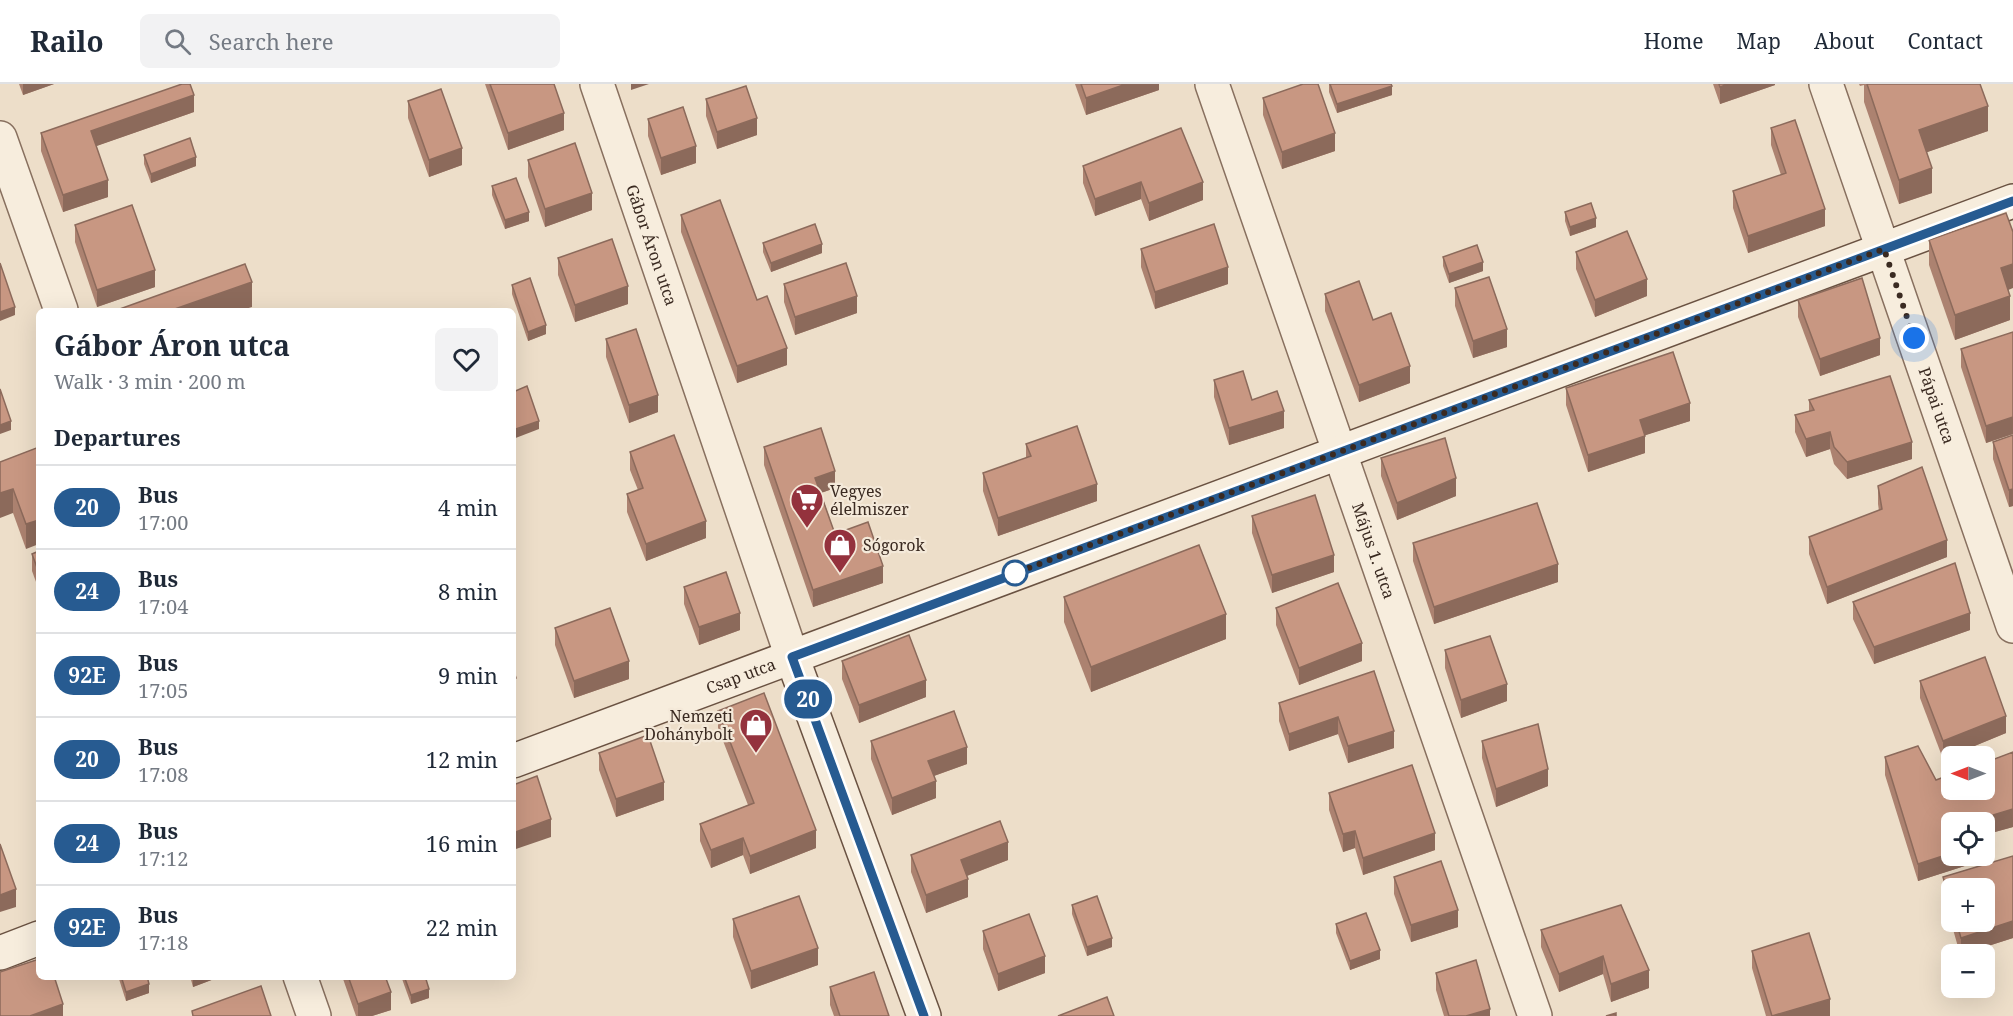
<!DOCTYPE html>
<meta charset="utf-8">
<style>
:root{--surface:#fff;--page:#f2f2f3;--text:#1f2937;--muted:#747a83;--line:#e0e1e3}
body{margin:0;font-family:"Noto Serif",serif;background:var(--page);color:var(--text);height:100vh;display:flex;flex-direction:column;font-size:22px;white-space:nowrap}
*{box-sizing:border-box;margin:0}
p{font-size:20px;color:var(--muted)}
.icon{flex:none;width:33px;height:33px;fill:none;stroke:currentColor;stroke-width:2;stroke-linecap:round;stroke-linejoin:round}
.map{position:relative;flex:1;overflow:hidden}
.sheet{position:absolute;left:36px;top:224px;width:480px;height:672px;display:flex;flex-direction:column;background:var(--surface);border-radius:9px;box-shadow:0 6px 24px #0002}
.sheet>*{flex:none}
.badge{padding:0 12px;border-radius:20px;font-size:21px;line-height:39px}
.needle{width:39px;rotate:270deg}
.controls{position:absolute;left:1941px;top:662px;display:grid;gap:12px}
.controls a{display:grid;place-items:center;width:54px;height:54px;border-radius:9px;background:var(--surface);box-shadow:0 6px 24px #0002;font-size:30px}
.you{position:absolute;width:30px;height:30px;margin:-15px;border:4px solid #fff;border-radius:50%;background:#1a73e8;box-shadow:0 0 0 9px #1a73e833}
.map>.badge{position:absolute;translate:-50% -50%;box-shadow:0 0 0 3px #fff}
h2{padding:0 18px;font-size:22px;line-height:54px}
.round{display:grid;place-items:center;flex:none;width:63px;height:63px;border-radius:9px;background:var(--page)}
.summary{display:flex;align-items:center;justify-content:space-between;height:102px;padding:0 18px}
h1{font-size:28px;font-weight:700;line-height:45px}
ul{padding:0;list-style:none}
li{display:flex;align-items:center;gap:18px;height:84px;padding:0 18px;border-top:2px solid var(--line)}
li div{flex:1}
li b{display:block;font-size:22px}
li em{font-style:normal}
li .badge{min-width:66px;font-weight:700;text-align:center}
header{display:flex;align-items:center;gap:36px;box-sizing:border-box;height:84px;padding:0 30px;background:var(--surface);border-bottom:2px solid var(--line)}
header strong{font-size:28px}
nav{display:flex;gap:33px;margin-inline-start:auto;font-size:21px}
.search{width:420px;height:54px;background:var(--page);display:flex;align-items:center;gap:15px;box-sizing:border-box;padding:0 21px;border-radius:9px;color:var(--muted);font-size:22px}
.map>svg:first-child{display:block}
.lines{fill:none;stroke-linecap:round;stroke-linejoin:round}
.street-casing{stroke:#88705f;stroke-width:36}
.secondary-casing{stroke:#6a5242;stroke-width:36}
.street{stroke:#f7eddd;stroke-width:33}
.secondary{stroke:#f7eddd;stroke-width:33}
.wall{fill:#ac8270;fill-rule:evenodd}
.shaded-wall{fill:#8c6a5b}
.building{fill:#c89782;stroke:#8c6a5b;stroke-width:1.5}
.line-casing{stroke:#fff;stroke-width:14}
.line{stroke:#275b91;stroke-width:9}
.walk{stroke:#3a2a21;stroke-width:6;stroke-dasharray:0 10.8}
.stop-dot{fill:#fff;stroke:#275b91;stroke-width:3}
.labels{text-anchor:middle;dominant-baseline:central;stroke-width:4.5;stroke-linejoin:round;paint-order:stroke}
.street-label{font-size:16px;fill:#3a2a21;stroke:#f4e9d9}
.poi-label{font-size:16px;fill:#3a2a21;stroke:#f4e9d9;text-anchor:start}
</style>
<header>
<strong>Railo</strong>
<div class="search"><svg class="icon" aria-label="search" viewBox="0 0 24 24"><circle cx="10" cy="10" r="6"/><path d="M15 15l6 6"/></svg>Search here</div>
<nav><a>Home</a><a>Map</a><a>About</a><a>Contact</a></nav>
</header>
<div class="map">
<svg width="2013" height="932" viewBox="0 0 2013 932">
<rect width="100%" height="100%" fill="#eddec9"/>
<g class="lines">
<g class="street-casing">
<g id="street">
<path id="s1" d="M597 0 792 573"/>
<path id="s2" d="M1212 0 1535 932"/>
<path id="s3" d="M1826 0 2013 542"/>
<path d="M0 54 61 226"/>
<path d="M300 892 314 932"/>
</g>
</g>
<g class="secondary-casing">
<g id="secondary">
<path d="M792 573 924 932"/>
<path id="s4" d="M513 677 2013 117"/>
<path d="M0 869 39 854"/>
</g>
</g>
<use href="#street" class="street"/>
<use href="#secondary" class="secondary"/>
</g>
<g class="wall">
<path d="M19 0H54L23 11Z"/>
<path d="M485 0H554L564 46 508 66Z"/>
<path d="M1075 0H1159V6L1086 31Z"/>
<path d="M1329 0H1391L1392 11 1337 29 1329 8Z"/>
<path d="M1713 0H1775V1L1720 20Z"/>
<path d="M1859 0H1980L1988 47 1927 68 1932 109 1899 120 1864 18V1L1860 2Z"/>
<path d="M1263 14 1335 67 1282 85 1263 31Z"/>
<path d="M706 15 757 51 717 65 706 32Z"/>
<path d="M408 17 462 81 429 93 408 34Z"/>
<path d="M194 28 96 62 108 113 63 128 41 67V49Z"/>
<path d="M648 35 696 79 661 91 648 52Z"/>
<path d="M1771 44 1825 142 1748 169 1733 124V107L1781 91 1771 61Z"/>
<path d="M144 71 196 82 151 99 144 80Z"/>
<path d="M528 76 592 126 545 143 528 93Z"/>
<path d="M1083 82 1203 116 1149 137 1141 115 1095 132 1083 99Z"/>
<path d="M492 102 529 137 505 145 492 111Z"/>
<path d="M1565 128 1596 143 1570 152 1565 137Z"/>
<path d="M681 131 757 216 787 281 737 299 681 148Z"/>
<path d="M75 141 155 203 97 223 75 158Z"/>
<path d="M1929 156 2008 206 2010 236 1955 256 1929 181Z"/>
<path d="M763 159 822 169 771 188 763 168Z"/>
<path d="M1141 165 1228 200 1155 225 1141 183Z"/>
<path d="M1576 168 1647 212 1595 233 1576 185Z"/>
<path d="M1443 173 1483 187 1449 199 1443 182Z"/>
<path d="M558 174 628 220 575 238 558 191Z"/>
<path d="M784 200 857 229 795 251 784 218Z"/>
<path d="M512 201 546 250 528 257 512 210Z"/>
<path d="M1455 204 1507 263 1473 274 1455 222Z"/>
<path d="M1325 210 1410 299 1359 318 1325 227Z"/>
<path d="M1798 216 1880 271 1820 292 1798 233Z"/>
<path d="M2013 248V350L1986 359 1961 283V265Z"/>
<path d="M606 255 658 328 629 339 606 273Z"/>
<path d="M1214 296 1252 316 1284 344 1229 361 1214 313Z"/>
<path d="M1566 304 1690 337 1645 351V369L1588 388 1566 321Z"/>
<path d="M1809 316 1912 375 1847 395 1834 380 1830 365 1806 373 1795 348V331L1809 327Z"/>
<path d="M2013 351V422L2009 423 1993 375V358Z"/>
<path d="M1026 360 1097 417 998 452 983 407V389L1026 374Z"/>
<path d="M39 363 26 465 13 429 0 378Z"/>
<path d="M764 363 835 404 821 409 835 450 883 499 813 523 764 381Z"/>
<path d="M630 368 706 454 646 477 627 428V410L638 406 630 386Z"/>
<path d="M1381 374 1456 412 1397 436 1381 392Z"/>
<path d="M1878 402 1947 473 1827 520 1809 470V453L1879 427 1878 420Z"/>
<path d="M1252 432 1334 488 1272 509 1252 449Z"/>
<path d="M1413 459 1558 498 1434 540 1413 477Z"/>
<path d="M39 467V506L32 487V470Z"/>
<path d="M684 503 740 546 699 561 684 520Z"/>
<path d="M1064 513 1226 555 1091 608 1064 538Z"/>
<path d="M1853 518 1970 546 1874 580 1853 535Z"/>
<path d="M1276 524 1362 577 1299 601 1276 541Z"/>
<path d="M555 544 629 595 574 614 555 561Z"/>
<path d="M1445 566 1507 617 1461 634 1445 584Z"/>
<path d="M842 577 926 613 859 639 842 595Z"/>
<path d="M1374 587 1394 664 1348 679 1338 650 1289 667 1279 637V619Z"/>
<path d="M1920 597 2006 649 1943 675 1920 614Z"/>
<path d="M718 627 816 764 750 790 743 771 711 784 700 757V740L748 721 718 644Z"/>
<path d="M871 657 967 680 934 692 936 714 892 731 871 675Z"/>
<path d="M1482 657 1548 702 1496 723 1482 674Z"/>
<path d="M2013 668V743L1984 751V738H1952L1974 771V779L1918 797 1885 691V673L1936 696Z"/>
<path d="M599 669 664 716 616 733 599 686Z"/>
<path d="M1329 709 1435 766 1363 791 1355 764 1343 768 1329 726Z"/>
<path d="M911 771 1008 776 967 792 968 813 926 829 911 788Z"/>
<path d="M2013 772V854L1963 870H1960L1943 810V793ZM1952 804 1984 837H1952Z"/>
<path d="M1394 793 1458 843 1411 858 1394 810Z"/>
<path d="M1072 821 1112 863 1087 872 1072 830Z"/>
<path d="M1621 821 1649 904 1611 918 1603 890 1559 908 1541 863V846Z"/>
<path d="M733 835 818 881 751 905 733 853Z"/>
<path d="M1336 840 1380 875 1350 886 1336 849Z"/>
<path d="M983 847 1045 889 998 907 983 865Z"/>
<path d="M1752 867 1830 932H1766L1752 884Z"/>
<path d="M1436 889 1490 932H1444L1436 906Z"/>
<path d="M118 892H147L149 909 126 917Z"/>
<path d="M190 892H222L193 903Z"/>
<path d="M342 892H385L391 926 372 932H356Z"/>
<path d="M401 892H425L429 914 411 920Z"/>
<path d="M830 903 889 932H834L830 921Z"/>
</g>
<g class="shaded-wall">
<path d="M23 0H54L23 11Z"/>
<path d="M631 0H649L631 6Z"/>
<path d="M1126 0H1159V6L1086 31V14Z"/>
<path d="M1728 0H1775V1L1720 20V3Z"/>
<path d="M1392 2V11L1337 29V20Z"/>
<path d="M194 11V28L91 64V47Z"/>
<path d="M1988 22V47L1919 71V46Z"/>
<path d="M564 29V46L508 66V49Z"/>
<path d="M757 34V51L717 65V48Z"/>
<path d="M1335 49V67L1282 85V68Z"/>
<path d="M696 62V79L661 91V74Z"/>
<path d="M462 64V81L429 93V76Z"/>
<path d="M196 73V82L151 99V90Z"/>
<path d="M1932 84V109L1899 120V96Z"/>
<path d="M108 96V113L63 128V111Z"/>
<path d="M1141 98V115L1095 132V115Z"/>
<path d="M1203 98V116L1149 137V119Z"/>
<path d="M592 109V126L545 143V125Z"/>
<path d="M1825 125V142L1748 169V152Z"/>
<path d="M529 128V137L505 145V136Z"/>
<path d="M1596 134V143L1570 152V143Z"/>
<path d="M822 160V169L771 188V179Z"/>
<path d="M1483 178V187L1449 199V190Z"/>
<path d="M2013 180V204L2001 209V184Z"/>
<path d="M1228 183V200L1155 225V208Z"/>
<path d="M155 186V203L97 223V206Z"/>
<path d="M1647 195V212L1595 233V216Z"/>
<path d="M252 198V223L242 226H172Z"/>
<path d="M628 202V220L575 238V221Z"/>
<path d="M857 212V229L795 251V233Z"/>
<path d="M2010 212V236L1955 256V231Z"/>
<path d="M15 223V231L0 237V228Z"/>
<path d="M546 241V250L528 257V248Z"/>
<path d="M1507 245V263L1473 274V257Z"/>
<path d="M1880 254V271L1820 292V275Z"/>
<path d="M787 264V281L737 299V282Z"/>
<path d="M1410 282V299L1359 318V301Z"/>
<path d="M658 311V328L629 339V321Z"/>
<path d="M1690 319V337L1640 353V336Z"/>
<path d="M1284 327V344L1229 361V344Z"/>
<path d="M2013 333V350L1986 359V342Z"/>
<path d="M11 337V346L0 350V341Z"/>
<path d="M539 337V345L513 355V346Z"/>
<path d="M1830 348V365L1806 373V355Z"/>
<path d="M1645 352V369L1588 388V371Z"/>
<path d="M1912 358V375L1847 395V378Z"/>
<path d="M835 387V404L815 411V394Z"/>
<path d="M1456 394V412L1397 436V419Z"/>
<path d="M1097 400V417L998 452V434Z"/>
<path d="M13 405V429L0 434V409Z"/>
<path d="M2013 405V422L2009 423V406Z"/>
<path d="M39 436V460L26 465V440Z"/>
<path d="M706 437V454L646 477V460Z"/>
<path d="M1947 456V473L1827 520V503Z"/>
<path d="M1334 471V488L1272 509V491Z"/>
<path d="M1558 480V498L1434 540V523Z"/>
<path d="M883 482V499L813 523V506Z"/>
<path d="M740 529V546L699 561V543Z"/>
<path d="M1970 529V546L1874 580V563Z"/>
<path d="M1226 530V555L1091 608V583Z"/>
<path d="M1362 559V577L1299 601V584Z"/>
<path d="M629 577V595L574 614V597Z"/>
<path d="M516 594V603L513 604V595Z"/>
<path d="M926 596V613L859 639V621Z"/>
<path d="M1507 600V617L1461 634V616Z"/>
<path d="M2006 632V649L1943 675V657Z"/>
<path d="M1338 633V650L1289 667V650Z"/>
<path d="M1394 647V664L1348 679V662Z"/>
<path d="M967 663V680L928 694V677Z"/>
<path d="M1548 685V702L1496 723V705Z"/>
<path d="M936 697V714L892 731V714Z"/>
<path d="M664 698V716L616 733V715Z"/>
<path d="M2013 725V743L1984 751V738H1970Z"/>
<path d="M551 735V753L513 766V749Z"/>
<path d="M816 746V764L750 790V772Z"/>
<path d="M1355 747V764L1343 768V750Z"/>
<path d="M1435 749V766L1363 791V774Z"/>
<path d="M743 754V771L711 784V766Z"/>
<path d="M1008 758V776L961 794V776Z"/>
<path d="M1952 769V771H1974V779L1918 797V780Z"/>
<path d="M968 795V813L926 829V811Z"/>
<path d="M16 805V823L0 828V811Z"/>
<path d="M1458 826V843L1411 858V841Z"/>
<path d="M2013 837V854L1963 870H1961V854Z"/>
<path d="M1112 854V863L1087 872V863Z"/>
<path d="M818 864V881L751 905V887Z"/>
<path d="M1380 866V875L1350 886V877Z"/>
<path d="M1045 872V889L998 907V890Z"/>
<path d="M1603 872V890L1559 908V890Z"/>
<path d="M1649 886V904L1611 918V900Z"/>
<path d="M193 892H222L193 903Z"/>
<path d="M149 900V909L126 917V908Z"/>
<path d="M429 905V914L411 920V911Z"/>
<path d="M391 908V926L372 932H358V920Z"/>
<path d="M1830 915V932H1773Z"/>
<path d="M63 920V932H30Z"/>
<path d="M1490 925V932H1466Z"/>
</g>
<g class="building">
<path d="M182 0H190L194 11 91 47 108 96 63 111 41 49Z"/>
<path d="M490 0H554L564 29 508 49Z"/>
<path d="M1081 0H1126L1086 14Z"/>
<path d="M1303 0H1318L1335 49 1282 68 1263 14Z"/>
<path d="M1330 0H1391L1392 2 1337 20Z"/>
<path d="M1719 0H1728L1720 3Z"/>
<path d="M1867 0H1980L1988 22 1919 46 1932 84 1899 96Z"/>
<path d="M746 2 757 34 717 48 706 15Z"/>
<path d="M441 5 462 64 429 76 408 17Z"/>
<path d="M683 23 696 62 661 74 648 35Z"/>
<path d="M1795 36 1825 125 1748 152 1733 107 1786 89 1771 44Z"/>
<path d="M1181 44 1203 98 1149 119 1141 98 1095 115 1083 82Z"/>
<path d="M190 54 196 73 151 90 144 71Z"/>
<path d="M575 59 592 109 545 125 528 76Z"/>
<path d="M516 94 529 128 505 136 492 102Z"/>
<path d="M720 116 757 216 767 212 787 264 737 282 681 131Z"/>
<path d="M1591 119 1596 134 1570 143 1565 128Z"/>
<path d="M132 121 155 186 97 206 75 141Z"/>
<path d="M2006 129 2013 148V180L2001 184 2010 212 1955 231 1929 156Z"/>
<path d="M815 140 822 160 771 179 763 159Z"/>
<path d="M1214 140 1228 183 1155 208 1141 165Z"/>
<path d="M1627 147 1647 195 1595 216 1576 168Z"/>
<path d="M612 155 628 202 575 221 558 174Z"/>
<path d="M1477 161 1483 178 1449 190 1443 173Z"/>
<path d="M0 179 15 223 0 228Z"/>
<path d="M846 179 857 212 795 233 784 200Z"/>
<path d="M245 180 252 198 172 226H117Z"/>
<path d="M1489 193 1507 245 1473 257 1455 204Z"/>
<path d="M530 194 546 241 528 248 512 201Z"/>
<path d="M1862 194 1880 254 1820 275 1798 216Z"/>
<path d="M1359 197 1373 236 1391 229 1410 282 1359 301 1325 210Z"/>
<path d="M636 245 658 311 629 321 606 255Z"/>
<path d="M2013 248V333L1986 342 1961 265Z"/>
<path d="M1673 268 1690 319 1640 336 1645 352 1588 371 1566 304Z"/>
<path d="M1243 287 1252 316 1277 307 1284 327 1229 344 1214 296Z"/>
<path d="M1890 292 1912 358 1847 378 1834 363 1830 348 1806 355 1795 331 1814 326 1809 316Z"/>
<path d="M527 302 539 337 513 346V308Z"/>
<path d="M0 305 11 337 0 341Z"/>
<path d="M1077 342 1097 400 998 434 983 389 1031 372 1026 360Z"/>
<path d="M821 344 835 387 815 394 835 450 868 438 883 482 813 506 764 363Z"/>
<path d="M674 351 706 437 646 460 627 410 643 404 630 368Z"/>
<path d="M2013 351V405L2009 406 1993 358Z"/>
<path d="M1445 354 1456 394 1397 419 1381 374Z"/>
<path d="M39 363V436L26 440 13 405 0 409V378Z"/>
<path d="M1922 383 1947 456 1827 503 1809 453 1882 425 1878 402Z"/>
<path d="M1315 411 1334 471 1272 491 1252 432Z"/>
<path d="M1537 419 1558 480 1434 523 1413 459Z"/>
<path d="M1199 461 1226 530 1091 583 1064 513Z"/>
<path d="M39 467V489L32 470Z"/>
<path d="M1955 479 1970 529 1874 563 1853 518Z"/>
<path d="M726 488 740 529 699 543 684 503Z"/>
<path d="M1338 499 1362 559 1299 584 1276 524Z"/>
<path d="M610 524 629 577 574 597 555 544Z"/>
<path d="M909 551 926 596 859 621 842 577Z"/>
<path d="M1490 552 1507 600 1461 616 1445 566Z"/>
<path d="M1985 573 2006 632 1943 657 1920 597Z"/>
<path d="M513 584 516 594 513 595Z"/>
<path d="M1374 587 1394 647 1348 662 1338 633 1289 650 1279 619Z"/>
<path d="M764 609 816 746 750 772 743 754 711 766 700 740 754 719 718 627Z"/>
<path d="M954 627 967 663 928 677 936 697 892 714 871 657Z"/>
<path d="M1538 640 1548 685 1496 705 1482 657Z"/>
<path d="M648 651 664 698 616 715 599 669Z"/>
<path d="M1918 662 1936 696 1952 690V705H1984V679L2013 668V725L1970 738H1952V769L1918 780 1885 673Z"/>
<path d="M1412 681 1435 749 1363 774 1355 747 1343 750 1329 709Z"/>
<path d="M537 692 551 735 513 749V701Z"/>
<path d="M1000 737 1008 758 961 776 968 795 926 811 911 771Z"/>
<path d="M0 760 16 805 0 811Z"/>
<path d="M2013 772V837L1961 854 1956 837H1984V804H1952V822L1943 793Z"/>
<path d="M1441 777 1458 826 1411 841 1394 793Z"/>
<path d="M799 812 818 864 751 887 733 835Z"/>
<path d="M1097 812 1112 854 1087 863 1072 821Z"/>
<path d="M1621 821 1649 886 1611 900 1603 872 1559 890 1541 846Z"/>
<path d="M1366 829 1380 866 1350 877 1336 840Z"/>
<path d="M1029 830 1045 872 998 890 983 847Z"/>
<path d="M1809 849 1830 915 1772 932 1752 867Z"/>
<path d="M39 875V892H54L63 920 30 932H0V888Z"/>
<path d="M1476 876 1490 925 1466 932H1449L1436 889Z"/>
<path d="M874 888 889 932H840L830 903Z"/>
<path d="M121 892H147L149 900 126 908Z"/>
<path d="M348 892H385L391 908 358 920Z"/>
<path d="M404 892H425L429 905 411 911Z"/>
<path d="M261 902 271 932H193L192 927Z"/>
<path d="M1107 913 1114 932H1058Z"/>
<path d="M1616 929V932H1606Z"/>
</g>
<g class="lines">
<g class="line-casing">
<path id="line" d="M924 932 792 573 2013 117"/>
</g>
<use href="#line" class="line"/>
<path class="walk" d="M1015 489 1007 492 1884 165 1914 254"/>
</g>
<defs>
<g id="supermarket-pin" transform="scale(1.725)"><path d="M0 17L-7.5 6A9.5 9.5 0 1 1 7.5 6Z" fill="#94323d" stroke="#f4e9d9"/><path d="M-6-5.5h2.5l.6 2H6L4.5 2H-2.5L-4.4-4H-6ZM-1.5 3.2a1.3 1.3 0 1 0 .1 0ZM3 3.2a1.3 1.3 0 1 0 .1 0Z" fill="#fff"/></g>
<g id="shop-pin" transform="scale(1.725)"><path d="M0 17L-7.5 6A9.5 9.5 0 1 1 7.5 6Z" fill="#94323d" stroke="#f4e9d9"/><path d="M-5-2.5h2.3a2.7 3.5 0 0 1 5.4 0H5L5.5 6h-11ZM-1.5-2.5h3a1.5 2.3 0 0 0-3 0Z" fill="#fff"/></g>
</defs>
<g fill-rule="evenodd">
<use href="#supermarket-pin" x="807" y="416"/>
<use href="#shop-pin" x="840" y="461"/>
<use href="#shop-pin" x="756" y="641"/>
</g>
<circle class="stop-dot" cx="1015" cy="489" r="12"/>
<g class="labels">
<g class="street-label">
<text stroke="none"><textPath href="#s1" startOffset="170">Gábor Áron utca</textPath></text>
<text stroke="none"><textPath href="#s3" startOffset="340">Pápai utca</textPath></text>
<text stroke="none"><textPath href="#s2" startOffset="494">Május 1. utca</textPath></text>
<text stroke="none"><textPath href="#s4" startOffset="243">Csap utca</textPath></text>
</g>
<g class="poi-label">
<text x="830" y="407">Vegyes<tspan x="830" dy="18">élelmiszer</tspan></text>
<text x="863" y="461">Sógorok</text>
<text x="733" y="632" text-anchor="end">Nemzeti<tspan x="733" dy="18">Dohánybolt</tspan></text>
</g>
</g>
</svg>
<div class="controls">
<a><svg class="needle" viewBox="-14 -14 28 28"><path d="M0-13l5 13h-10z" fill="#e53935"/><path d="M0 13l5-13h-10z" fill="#747a83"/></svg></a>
<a><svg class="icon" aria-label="locate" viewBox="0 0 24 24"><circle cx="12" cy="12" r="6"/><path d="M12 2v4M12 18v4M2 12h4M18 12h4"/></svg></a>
<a>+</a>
<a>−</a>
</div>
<div class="you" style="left:1914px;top:254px"></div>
<b class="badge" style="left:808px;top:615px;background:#275b91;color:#fff">20</b>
<section class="sheet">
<div class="summary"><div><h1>Gábor Áron utca</h1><p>Walk · 3 min · 200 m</p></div><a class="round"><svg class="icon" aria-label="heart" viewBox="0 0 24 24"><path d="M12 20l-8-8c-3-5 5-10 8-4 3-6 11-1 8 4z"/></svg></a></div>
<h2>Departures</h2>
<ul>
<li><span class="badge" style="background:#275b91;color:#fff">20</span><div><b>Bus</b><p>17:00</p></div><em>4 min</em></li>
<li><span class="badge" style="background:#275b91;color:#fff">24</span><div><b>Bus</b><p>17:04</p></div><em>8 min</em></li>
<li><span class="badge" style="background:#275b91;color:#fff">92E</span><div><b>Bus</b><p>17:05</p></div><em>9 min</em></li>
<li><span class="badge" style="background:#275b91;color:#fff">20</span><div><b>Bus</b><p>17:08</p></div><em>12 min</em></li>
<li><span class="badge" style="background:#275b91;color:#fff">24</span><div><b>Bus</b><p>17:12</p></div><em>16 min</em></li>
<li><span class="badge" style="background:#275b91;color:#fff">92E</span><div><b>Bus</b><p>17:18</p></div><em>22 min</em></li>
</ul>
</section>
</div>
